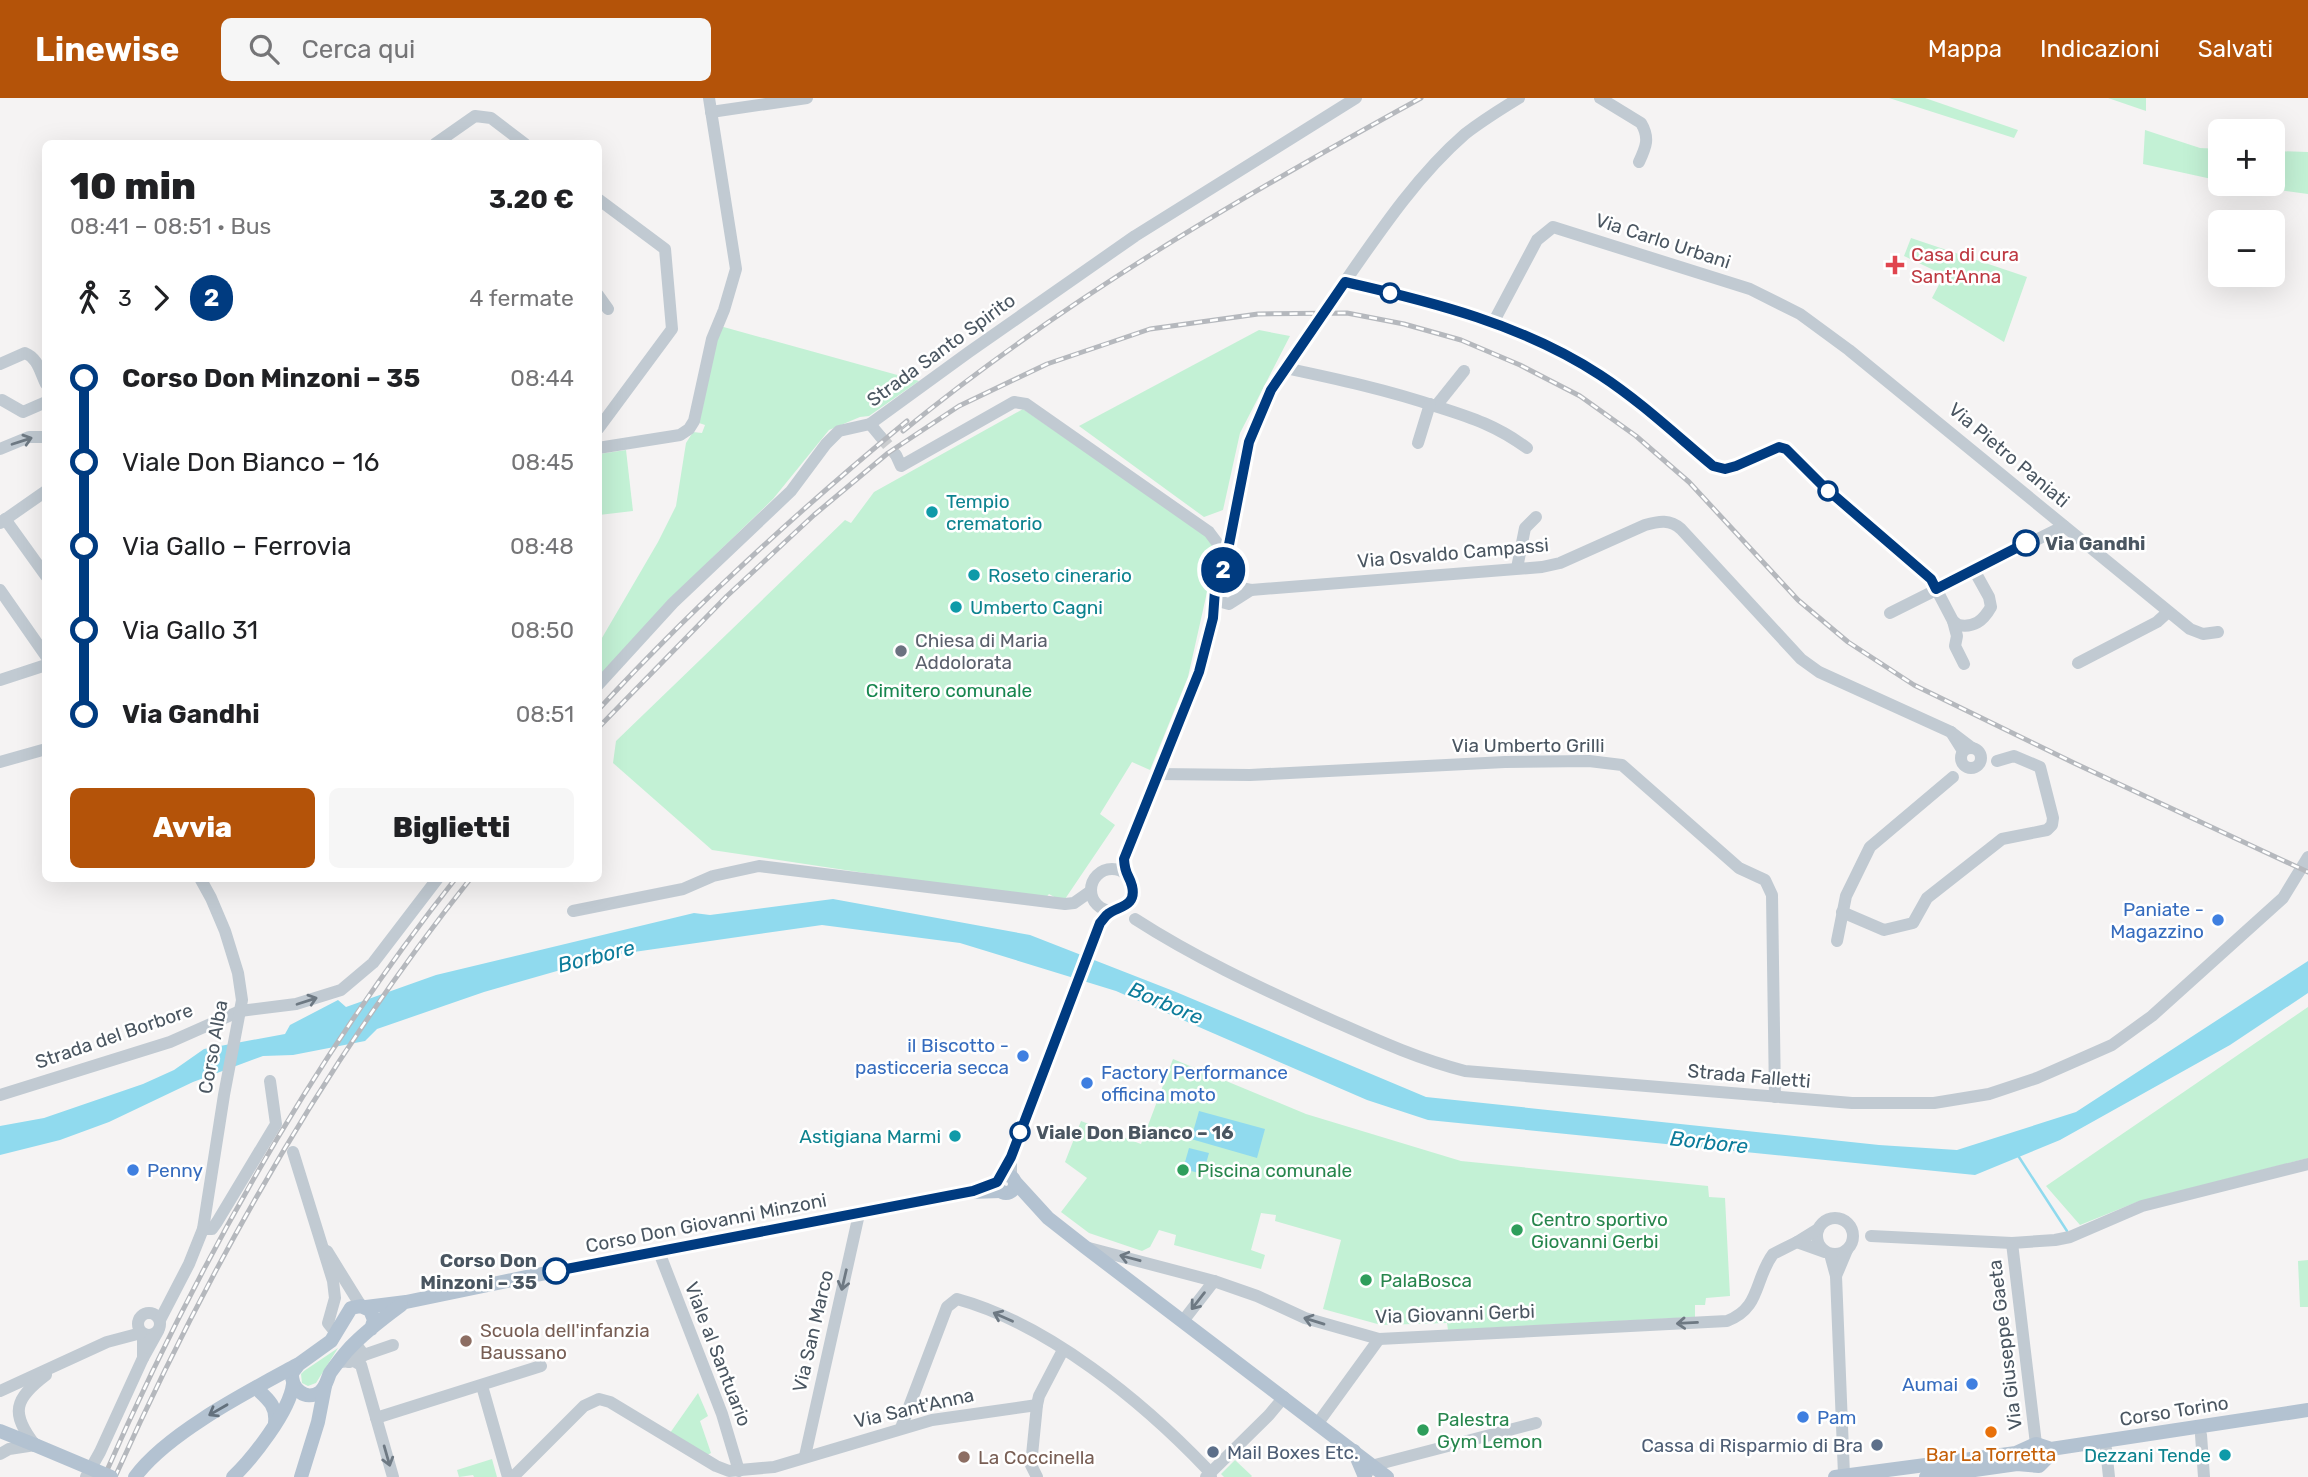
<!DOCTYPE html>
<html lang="it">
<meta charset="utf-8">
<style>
:root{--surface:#fff;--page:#f6f6f6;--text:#202124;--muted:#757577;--accent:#b45309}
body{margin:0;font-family:Rubik,sans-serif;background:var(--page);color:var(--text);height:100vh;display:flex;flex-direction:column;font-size:26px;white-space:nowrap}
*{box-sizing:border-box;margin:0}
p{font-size:23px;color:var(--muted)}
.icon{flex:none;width:38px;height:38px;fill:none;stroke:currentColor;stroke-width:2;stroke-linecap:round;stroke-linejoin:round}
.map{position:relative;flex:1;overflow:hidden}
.details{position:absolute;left:42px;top:42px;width:560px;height:742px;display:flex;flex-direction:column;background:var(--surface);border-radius:10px;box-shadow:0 7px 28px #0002}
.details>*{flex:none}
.badge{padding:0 14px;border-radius:23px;font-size:24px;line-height:46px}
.fabs{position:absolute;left:2208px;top:21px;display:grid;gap:14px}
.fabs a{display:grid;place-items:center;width:77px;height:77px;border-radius:10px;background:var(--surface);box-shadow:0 7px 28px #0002;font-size:35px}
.map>.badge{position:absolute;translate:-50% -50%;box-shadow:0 0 0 4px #fff}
.legs{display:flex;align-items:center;gap:10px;height:77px;padding:0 28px;font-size:23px}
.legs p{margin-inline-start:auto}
.headline{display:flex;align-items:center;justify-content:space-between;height:119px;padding:0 28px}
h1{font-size:38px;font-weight:800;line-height:52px}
.cta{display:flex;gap:14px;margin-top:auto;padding:14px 28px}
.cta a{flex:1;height:80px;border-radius:10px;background:var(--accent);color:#fff;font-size:28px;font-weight:800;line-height:80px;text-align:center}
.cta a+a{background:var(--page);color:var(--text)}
ul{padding:0 28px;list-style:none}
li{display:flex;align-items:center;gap:24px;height:84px;font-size:26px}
li i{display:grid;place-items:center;width:10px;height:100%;margin:0 9px;background:currentColor}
li i::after{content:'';width:18px;height:18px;margin:-9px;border:5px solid;border-radius:50%;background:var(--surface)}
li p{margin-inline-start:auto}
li:first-child i{background:linear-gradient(#0000 50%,currentColor 0)}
li:last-child i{background:linear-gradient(currentColor 50%,#0000 0)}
header{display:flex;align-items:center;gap:42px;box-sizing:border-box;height:98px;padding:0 35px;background:var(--accent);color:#fff}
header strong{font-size:33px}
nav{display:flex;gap:38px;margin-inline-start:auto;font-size:24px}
.search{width:490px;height:63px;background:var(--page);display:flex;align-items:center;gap:18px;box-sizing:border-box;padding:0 24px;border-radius:10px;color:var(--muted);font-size:26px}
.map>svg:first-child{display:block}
.green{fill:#c3f1d5}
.water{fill:#90daee}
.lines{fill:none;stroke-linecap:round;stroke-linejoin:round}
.stream{stroke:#90daee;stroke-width:2.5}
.minor-tunnel{stroke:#caccce;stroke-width:12;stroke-dasharray:12 6;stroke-linecap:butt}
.minor{stroke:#c1cad2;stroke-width:12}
.major{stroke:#b3c2d1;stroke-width:14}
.rail-casing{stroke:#b5b8bd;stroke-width:5}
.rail{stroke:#fff;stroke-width:2.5;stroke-dasharray:8;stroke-linecap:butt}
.minor-bridge{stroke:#c1cad2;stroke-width:12}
.major-bridge{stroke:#b3c2d1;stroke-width:14}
.oneway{stroke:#6e7983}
.oneway2{stroke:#64717d}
.line-1-casing{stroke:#fff;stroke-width:16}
.line-1{stroke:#003b80;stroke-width:10}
.health-dot{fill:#e0444e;stroke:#fff;stroke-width:2.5}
.stop-1-dot{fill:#fff;stroke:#003b80;stroke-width:3.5}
.culture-dot{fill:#0f9aa8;stroke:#fff;stroke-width:2.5}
.worship-dot{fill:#6b7280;stroke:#fff;stroke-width:2.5}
.shop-dot{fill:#3f7fe0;stroke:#fff;stroke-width:2.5}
.leisure-dot{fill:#2e9e5b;stroke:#fff;stroke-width:2.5}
.education-dot{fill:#8d6e63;stroke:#fff;stroke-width:2.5}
.food-dot{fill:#e8710a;stroke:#fff;stroke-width:2.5}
.service-dot{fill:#5c6f8a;stroke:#fff;stroke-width:2.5}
.labels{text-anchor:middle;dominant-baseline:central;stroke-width:5;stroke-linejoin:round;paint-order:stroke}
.street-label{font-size:19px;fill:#4a5661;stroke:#fff}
.health-label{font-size:19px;fill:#be3a42;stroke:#fff;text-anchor:start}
.culture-label{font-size:19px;fill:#0d838f;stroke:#fff;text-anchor:start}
.stop-label{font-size:19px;font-weight:bold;fill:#4a5661;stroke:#fff;text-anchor:start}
.worship-label{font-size:19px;fill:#5b616d;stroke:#fff;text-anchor:start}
.park-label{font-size:19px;fill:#17864f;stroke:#fff}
.shop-label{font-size:19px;fill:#366cbe;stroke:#fff;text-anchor:end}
.leisure-label{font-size:19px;fill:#27864d;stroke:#fff;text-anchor:start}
.education-label{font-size:19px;fill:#785e54;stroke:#fff;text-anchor:start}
.service-label{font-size:19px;fill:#4e5e75;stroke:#fff;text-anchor:end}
.food-label{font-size:19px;fill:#c56008;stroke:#fff}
.water-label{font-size:21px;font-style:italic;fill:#0c7c9b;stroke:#fff}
</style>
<header>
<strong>Linewise</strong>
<div class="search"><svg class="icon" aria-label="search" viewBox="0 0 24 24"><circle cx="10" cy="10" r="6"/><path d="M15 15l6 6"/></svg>Cerca qui</div>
<nav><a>Mappa</a><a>Indicazioni</a><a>Salvati</a></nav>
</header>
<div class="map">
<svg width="2308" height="1379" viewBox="0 0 2308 1379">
<rect width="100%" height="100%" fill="#f5f3f3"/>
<g class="green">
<path d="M1889 0H1925L2018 32 2014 40Z"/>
<path d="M2108 0H2146V13Z"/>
<path d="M2145 32 2200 50 2221 51V83L2143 66Z"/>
<path d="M2273 53 2308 54V96L2233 86H2273Z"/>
<path d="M1911 140 2027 179 2004 244 1932 200 1944 177 1904 158Z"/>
<path d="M720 228 919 283 869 318 860 319 829 332 773 401 713 459 599 583V545L658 444 676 408 686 345 693 334 702 335 705 327 699 325Z"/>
<path d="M1259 232 1290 238 1240 335 1223 412 1204 419 1079 328Z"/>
<path d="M1023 311 1206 437 1216 454 1188 579 1150 672 1132 664 1100 716 1115 727 1063 804 1049 796 1044 802 712 752 613 665 616 643 845 422 851 425 874 394Z"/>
<path d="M626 352 633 413 599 417V356Z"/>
<path d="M2308 909V1060L2137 1104 2080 1127 2046 1088Z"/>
<path d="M1173 961 1306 1016 1461 1063 1708 1088 1709 1099 1725 1100 1730 1198 1706 1200 1705 1207H1695V1219L1448 1232 1447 1225 1381 1227 1323 1211 1341 1142 1275 1123 1276 1117 1261 1115 1251 1152 1265 1157 1261 1171 1174 1147 1176 1137 1159 1132 1150 1149 1142 1153 1089 1135 1061 1114 1087 1080 1065 1064 1081 1023 1141 1046Z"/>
<path d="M2308 1162V1209H2300L2298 1163Z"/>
<path d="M338 1250 316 1285 308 1288 302 1285 301 1276 304 1273Z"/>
<path d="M698 1295 708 1318 700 1323 711 1355 707 1357 670 1335Z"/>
<path d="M492 1361 497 1379H474L473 1377 459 1379 457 1372Z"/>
<path d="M1235 1362 1252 1378 1251 1379H1224L1221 1376Z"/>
</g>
<g class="water">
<path d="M833 801 1030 837 1176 894 1426 999 1879 1047 1957 1052 2076 1014 2308 863V895L2230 947 2060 1042 1975 1077 1428 1022 1367 1002 1116 893 960 845 822 827 613 857 484 894 377 931 365 943 293 957 263 958 193 984 109 1024 60 1042 0 1057V1028L44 1020 143 986 174 972 204 951 285 936 290 927 338 902 346 909 436 877 694 815 710 817Z"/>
<path d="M1199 1013 1265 1031 1257 1060 1191 1041Z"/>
<path d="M1189 1050 1209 1055 1203 1076 1183 1071Z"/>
</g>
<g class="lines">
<path class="stream" d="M2017 1056 2067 1133"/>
<path class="minor-tunnel" d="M880 338 896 357"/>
<g class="minor">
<path d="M1600 0 1641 25C1650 40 1646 49 1639 64"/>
<path d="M711 14 807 0"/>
<path d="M435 46 475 18 491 20 525 46"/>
<path d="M598 101 665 151 672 231 598 331"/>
<path d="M1345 184C1433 205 1524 227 1600 277 1640 303 1676 337 1713 368 1743 376 1767 347 1786 351L1822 387 1931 481 1953 523 1958 527C1974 530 1983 523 1991 509L1989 499 1974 472"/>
<path d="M598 197 608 211"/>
<path d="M1330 205C1371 147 1411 83 1465 36 1482 23 1501 11 1519 0"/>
<path d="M1493 225 1537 142 1553 129 1750 191 1800 216 1849 252 2190 531 2203 536 2218 534"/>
<path d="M0 266 25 255C38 260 40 274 46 286"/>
<path d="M1285 270C1337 281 1388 292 1438 309 1473 320 1497 328 1527 350"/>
<path d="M2 302 23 314 46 304"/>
<path d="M1436 308 1464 273"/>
<path d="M870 326 880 338"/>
<path d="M1418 345 1430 306"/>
<path d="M598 350 680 337 689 331 694 323 712 241 724 212 736 171 709 0"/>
<path d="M0 351 29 339H46"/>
<path d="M896 357 901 368 1014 304 1026 306 1209 434 1227 458"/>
<path d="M5 421 46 478"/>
<path d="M0 425 46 393"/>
<path d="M1226 462 1249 344 1271 292 1312 232"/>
<path d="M1517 470 1525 430 1536 419"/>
<path d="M1217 489 1226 462 1230 484"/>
<path d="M1236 489 1251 492 1229 506 1218 503 1215 496 1217 489 1226 483 1236 489 1237 499"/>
<path d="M0 492 46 558"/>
<path d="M1251 492 1542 469 1560 465 1645 427C1659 423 1670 421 1681 431L1801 561 1819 574 1951 634"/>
<path d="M1890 515 2064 428"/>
<path d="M1953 523 1957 538 1955 548 1964 566"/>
<path d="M2078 565 2157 524 2168 514"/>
<path d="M0 582 46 567"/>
<path d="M598 587 673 505 791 393 826 346 839 333 870 326 969 254 1135 138 1356 0"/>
<circle cx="1971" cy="660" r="10"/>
<path d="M1963 653 1951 634 1972 650"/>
<path d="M0 664 46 651"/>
<path d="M1157 676 1250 677 1505 664 1589 663 1622 667 1739 770 1765 782 1772 797 1775 999"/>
<path d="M1124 760 1190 600 1199 574 1213 520"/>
<circle cx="1112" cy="792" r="21"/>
<path d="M573 813 683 791 713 778 759 768 1065 806 1074 805 1091 793"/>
<path d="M1842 814 1884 832 1913 825 1927 800 1997 745 2002 741 2047 732 2052 727 2053 720 2040 669 2014 658 1997 663"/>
<path d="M1135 821C1194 859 1256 888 1320 917 1368 938 1414 960 1465 973L1852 1005H1934L1989 996 2037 980 2112 947 2152 918 2283 800 2308 759"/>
<path d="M1837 843 1846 798 1870 749 1953 679"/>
<path d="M0 997 170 944 240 913 296 906 341 892 373 865 438 780"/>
<path d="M293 1054 333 1183 335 1200 328 1225 336 1235"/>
<path d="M1011 1058 1100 825"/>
<path d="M1000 1079 1011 1058V1078"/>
<circle cx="1835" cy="1138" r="18"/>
<path d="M203 1131H212L217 1124 276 1026 270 983"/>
<path d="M1818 1131 1797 1144 1825 1154"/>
<path d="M1871 1138 2012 1145 2055 1142 2070 1139 2142 1108 2308 1066"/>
<path d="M2012 1145 2036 1346"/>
<path d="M1085 1149 1214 1183 1257 1198 1305 1220 1379 1241 1727 1223C1761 1210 1754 1182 1773 1156L1797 1144"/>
<path d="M327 1153 361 1208"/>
<path d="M659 1154 722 1316 739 1373"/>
<path d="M1830 1156 1836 1178 1847 1152"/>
<path d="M1836 1178 1844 1377"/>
<circle cx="149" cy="1226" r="11"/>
<path d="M160 1222 189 1166 203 1131 224 997 242 902 238 875 225 833 211 800 200 780"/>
<path d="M1183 1223 1214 1183"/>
<path d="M143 1236V1260L158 1233"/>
<path d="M364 1257 393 1247"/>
<path d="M339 1264 354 1263 361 1267 393 1379"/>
<path d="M349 1264 364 1257 355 1245"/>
<path d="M482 1288 508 1379"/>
<path d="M0 1293 107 1244 141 1235"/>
<path d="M376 1320 541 1268"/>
<path d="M1318 1325 1379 1241"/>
<path d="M901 1330 947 1209 957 1201C1048 1226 1142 1303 1207 1371L1211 1379"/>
<path d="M2201 1337 2204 1379"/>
<path d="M35 1347C10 1315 14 1301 46 1277"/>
<path d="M2106 1351 2109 1379"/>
<path d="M0 1356 9 1351 35 1347"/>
<path d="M805 1358 859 1116"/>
<path d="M1369 1373 1375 1367 1536 1325"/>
<path d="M86 1379 100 1354 143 1260"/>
<path d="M513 1379 584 1308 599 1301 610 1304 716 1368 729 1373 774 1369 932 1322 1037 1307"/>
<path d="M1037 1379 1031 1367 1037 1307 1039 1298 1063 1252"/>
<path d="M1206 1379 1269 1317 1284 1299"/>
</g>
<g class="major">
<circle cx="1006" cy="1086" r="9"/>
<path d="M1016 1085 1048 1120 1085 1149 1387 1379"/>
<path d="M366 1209 406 1204 531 1178 969 1094 1001 1093"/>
<path d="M371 1231 374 1222 370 1212 361 1208 351 1210 331 1243 299 1266 292 1275C291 1290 305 1304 320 1294 326 1289 327 1282 330 1275 335 1268 341 1260 347 1253 362 1236 382 1221 401 1207"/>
<path d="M256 1290C268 1301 277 1308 275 1325"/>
<path d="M0 1333 35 1347"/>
<path d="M1354 1353 1365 1379"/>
<path d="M135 1379C167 1335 249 1293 297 1267"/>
<path d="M233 1379C252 1361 290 1313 293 1286"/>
<path d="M301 1379 318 1324 325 1288"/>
<path d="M1835 1379 2016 1355 2036 1346 2051 1351 2308 1312"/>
<path d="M1926 1379 2017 1366 2039 1368 2047 1360 2046 1350"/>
</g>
<g class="rail-casing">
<g id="rail">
<path d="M903 333C1063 202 1241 99 1421 0"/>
<path d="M598 612C694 508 798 413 907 323"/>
<path d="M598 630 727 498 814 417 888 355 959 308 1047 266 1150 231 1258 216 1347 215 1404 226 1461 242 1520 267 1580 298 1636 338 1689 384 1798 502 1848 544 1914 587 2074 665 2308 774"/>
<path d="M104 1379C197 1167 312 962 456 780"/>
<path d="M115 1379C210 1167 326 962 471 780"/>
</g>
</g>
<use href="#rail" class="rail"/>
<path class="minor-bridge" d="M1312 232 1330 205"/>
<path class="major-bridge" d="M35 1347 111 1379"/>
</g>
<defs><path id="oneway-shaft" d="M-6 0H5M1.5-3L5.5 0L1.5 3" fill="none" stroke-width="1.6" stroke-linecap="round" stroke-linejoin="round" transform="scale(1.75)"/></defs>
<g class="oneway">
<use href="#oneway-shaft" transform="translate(22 343) rotate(-18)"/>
<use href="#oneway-shaft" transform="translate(307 903) rotate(-18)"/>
<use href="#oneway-shaft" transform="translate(1130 1160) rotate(-165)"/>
<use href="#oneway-shaft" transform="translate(844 1182) rotate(103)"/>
<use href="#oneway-shaft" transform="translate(1198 1203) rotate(128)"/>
<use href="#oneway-shaft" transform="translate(1003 1219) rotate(-156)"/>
<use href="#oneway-shaft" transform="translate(1314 1223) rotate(-163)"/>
<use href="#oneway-shaft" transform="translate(1687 1225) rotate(177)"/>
<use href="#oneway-shaft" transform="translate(387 1358) rotate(74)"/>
</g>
<use class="oneway2" href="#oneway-shaft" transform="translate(218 1312) rotate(150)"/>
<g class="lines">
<g class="line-1-casing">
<path id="line-1" d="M556 1173 973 1093 997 1084 1011 1059 1100 825C1103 822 1105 818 1108 816 1118 808 1137 809 1132 788 1129 776 1125 778 1124 761L1199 574 1213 520 1215 492 1226 462 1249 344 1271 292 1345 184C1433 204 1524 227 1600 277 1640 303 1676 337 1713 368L1725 371 1736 368 1779 349 1786 351 1822 387 1931 481 1936 491 2026 445"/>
</g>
<use href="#line-1" class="line-1"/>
</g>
<path class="health-dot" d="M1891.5 156.5h7v7h7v7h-7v7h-7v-7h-7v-7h7z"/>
<g class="stop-1-dot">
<circle cx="1390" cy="195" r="9"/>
<circle cx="1828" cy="393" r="9"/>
<circle cx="2026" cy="445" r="12"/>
<circle cx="1020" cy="1034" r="9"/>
<circle cx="556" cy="1173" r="12"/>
</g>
<g class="culture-dot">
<circle cx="932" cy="414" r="7"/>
<circle cx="974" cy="477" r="7"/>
<circle cx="956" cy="509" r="7"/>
<circle cx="955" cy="1038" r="7"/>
<circle cx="2225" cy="1357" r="7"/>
</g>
<circle class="worship-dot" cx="901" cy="553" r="7"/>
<g class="shop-dot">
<circle cx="2218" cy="822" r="7"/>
<circle cx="1023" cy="958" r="7"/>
<circle cx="1087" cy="985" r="7"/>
<circle cx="133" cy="1072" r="7"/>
<circle cx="1972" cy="1286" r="7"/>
<circle cx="1803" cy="1319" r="7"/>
</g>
<g class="leisure-dot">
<circle cx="1183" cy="1072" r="7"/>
<circle cx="1517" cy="1132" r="7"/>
<circle cx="1366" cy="1182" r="7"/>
<circle cx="1423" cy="1332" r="7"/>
</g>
<g class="education-dot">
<circle cx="466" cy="1243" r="7"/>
<circle cx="964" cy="1359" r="7"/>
</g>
<circle class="food-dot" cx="1991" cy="1334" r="7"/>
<g class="service-dot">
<circle cx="1877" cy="1347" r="7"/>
<circle cx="1213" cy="1354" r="7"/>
</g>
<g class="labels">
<g class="street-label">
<text transform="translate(1663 143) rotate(18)">Via Carlo Urbani</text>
<text transform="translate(941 252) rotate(-36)">Strada Santo Spirito</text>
<text transform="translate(2009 357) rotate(40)">Via Pietro Paniati</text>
<text transform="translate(1453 455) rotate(-5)">Via Osvaldo Campassi</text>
<text x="1528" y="647">Via Umberto Grilli</text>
<text transform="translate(114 938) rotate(-19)">Strada del Borbore</text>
<text transform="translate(213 949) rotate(-80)">Corso Alba</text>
<text transform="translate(1749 978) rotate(5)">Strada Falletti</text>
<text transform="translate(706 1125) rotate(-11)">Corso Don Giovanni Minzoni</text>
<text transform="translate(1455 1216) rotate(-2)">Via Giovanni Gerbi</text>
<text transform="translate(813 1233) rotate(-77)">Via San Marco</text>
<text transform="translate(2005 1247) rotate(-97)">Via Giuseppe Gaeta</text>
<text transform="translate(718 1256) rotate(69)">Viale al Santuario</text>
<text transform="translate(914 1310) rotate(-13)">Via Sant'Anna</text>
<text transform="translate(2174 1313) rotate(-9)">Corso Torino</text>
</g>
<g class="health-label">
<text x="1911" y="156">Casa di cura<tspan x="1911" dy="22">Sant'Anna</tspan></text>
</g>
<g class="culture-label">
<text x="946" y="403">Tempio<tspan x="946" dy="22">crematorio</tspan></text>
<text x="988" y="477">Roseto cinerario</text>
<text x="970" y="509">Umberto Cagni</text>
<text x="941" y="1038" text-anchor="end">Astigiana Marmi</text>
<text x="2211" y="1357" text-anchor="end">Dezzani Tende</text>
</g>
<g class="stop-label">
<text x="2045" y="445">Via Gandhi</text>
<text x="1036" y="1034">Viale Don Bianco – 16</text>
<text x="537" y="1162" text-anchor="end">Corso Don<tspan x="537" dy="22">Minzoni – 35</tspan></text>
</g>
<g class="worship-label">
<text x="915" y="542">Chiesa di Maria<tspan x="915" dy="22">Addolorata</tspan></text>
</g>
<g class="park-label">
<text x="949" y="592">Cimitero comunale</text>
</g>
<g class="shop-label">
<text x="2204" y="811">Paniate -<tspan x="2204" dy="22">Magazzino</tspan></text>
<text x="1009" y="947">il Biscotto -<tspan x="1009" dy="22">pasticceria secca</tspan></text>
<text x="1101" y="974" text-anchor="start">Factory Performance<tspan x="1101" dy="22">officina moto</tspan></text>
<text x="147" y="1072" text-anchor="start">Penny</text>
<text x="1958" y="1286">Aumai</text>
<text x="1817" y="1319" text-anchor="start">Pam</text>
</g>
<g class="leisure-label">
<text x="1197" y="1072">Piscina comunale</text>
<text x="1531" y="1121">Centro sportivo<tspan x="1531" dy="22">Giovanni Gerbi</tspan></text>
<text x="1380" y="1182">PalaBosca</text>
<text x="1437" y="1321">Palestra<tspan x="1437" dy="22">Gym Lemon</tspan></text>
</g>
<g class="education-label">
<text x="480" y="1232">Scuola dell'infanzia<tspan x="480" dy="22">Baussano</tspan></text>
<text x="978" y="1359">La Coccinella</text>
</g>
<g class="service-label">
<text x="1863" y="1347">Cassa di Risparmio di Bra</text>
<text x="1227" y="1354" text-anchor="start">Mail Boxes Etc.</text>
</g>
<g class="food-label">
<text x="1991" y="1356">Bar La Torretta</text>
</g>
<g class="water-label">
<text transform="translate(596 858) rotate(-14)">Borbore</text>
<text transform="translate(1166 905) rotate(23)">Borbore</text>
<text transform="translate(1709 1044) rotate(6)">Borbore</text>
</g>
</g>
</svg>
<div class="fabs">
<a>+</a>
<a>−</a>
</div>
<b class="badge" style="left:1223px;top:472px;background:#003b80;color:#fff">2</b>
<section class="details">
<div class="headline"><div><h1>10 min</h1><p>08:41 – 08:51 · Bus</p></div><b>3.20 €</b></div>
<div class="legs"><svg class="icon" aria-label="walk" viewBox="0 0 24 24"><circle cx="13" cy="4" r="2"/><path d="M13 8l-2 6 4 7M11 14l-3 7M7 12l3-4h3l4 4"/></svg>3<svg class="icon" aria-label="forward" viewBox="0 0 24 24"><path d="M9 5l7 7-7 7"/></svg><b class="badge" style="background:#003b80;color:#fff">2</b><p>4 fermate</p></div>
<ul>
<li><i style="color:#003b80"></i><b>Corso Don Minzoni – 35</b><p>08:44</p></li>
<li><i style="color:#003b80"></i><span>Viale Don Bianco – 16</span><p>08:45</p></li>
<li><i style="color:#003b80"></i><span>Via Gallo – Ferrovia</span><p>08:48</p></li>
<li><i style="color:#003b80"></i><span>Via Gallo 31</span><p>08:50</p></li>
<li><i style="color:#003b80"></i><b>Via Gandhi</b><p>08:51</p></li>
</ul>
<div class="cta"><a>Avvia</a><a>Biglietti</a></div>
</section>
</div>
